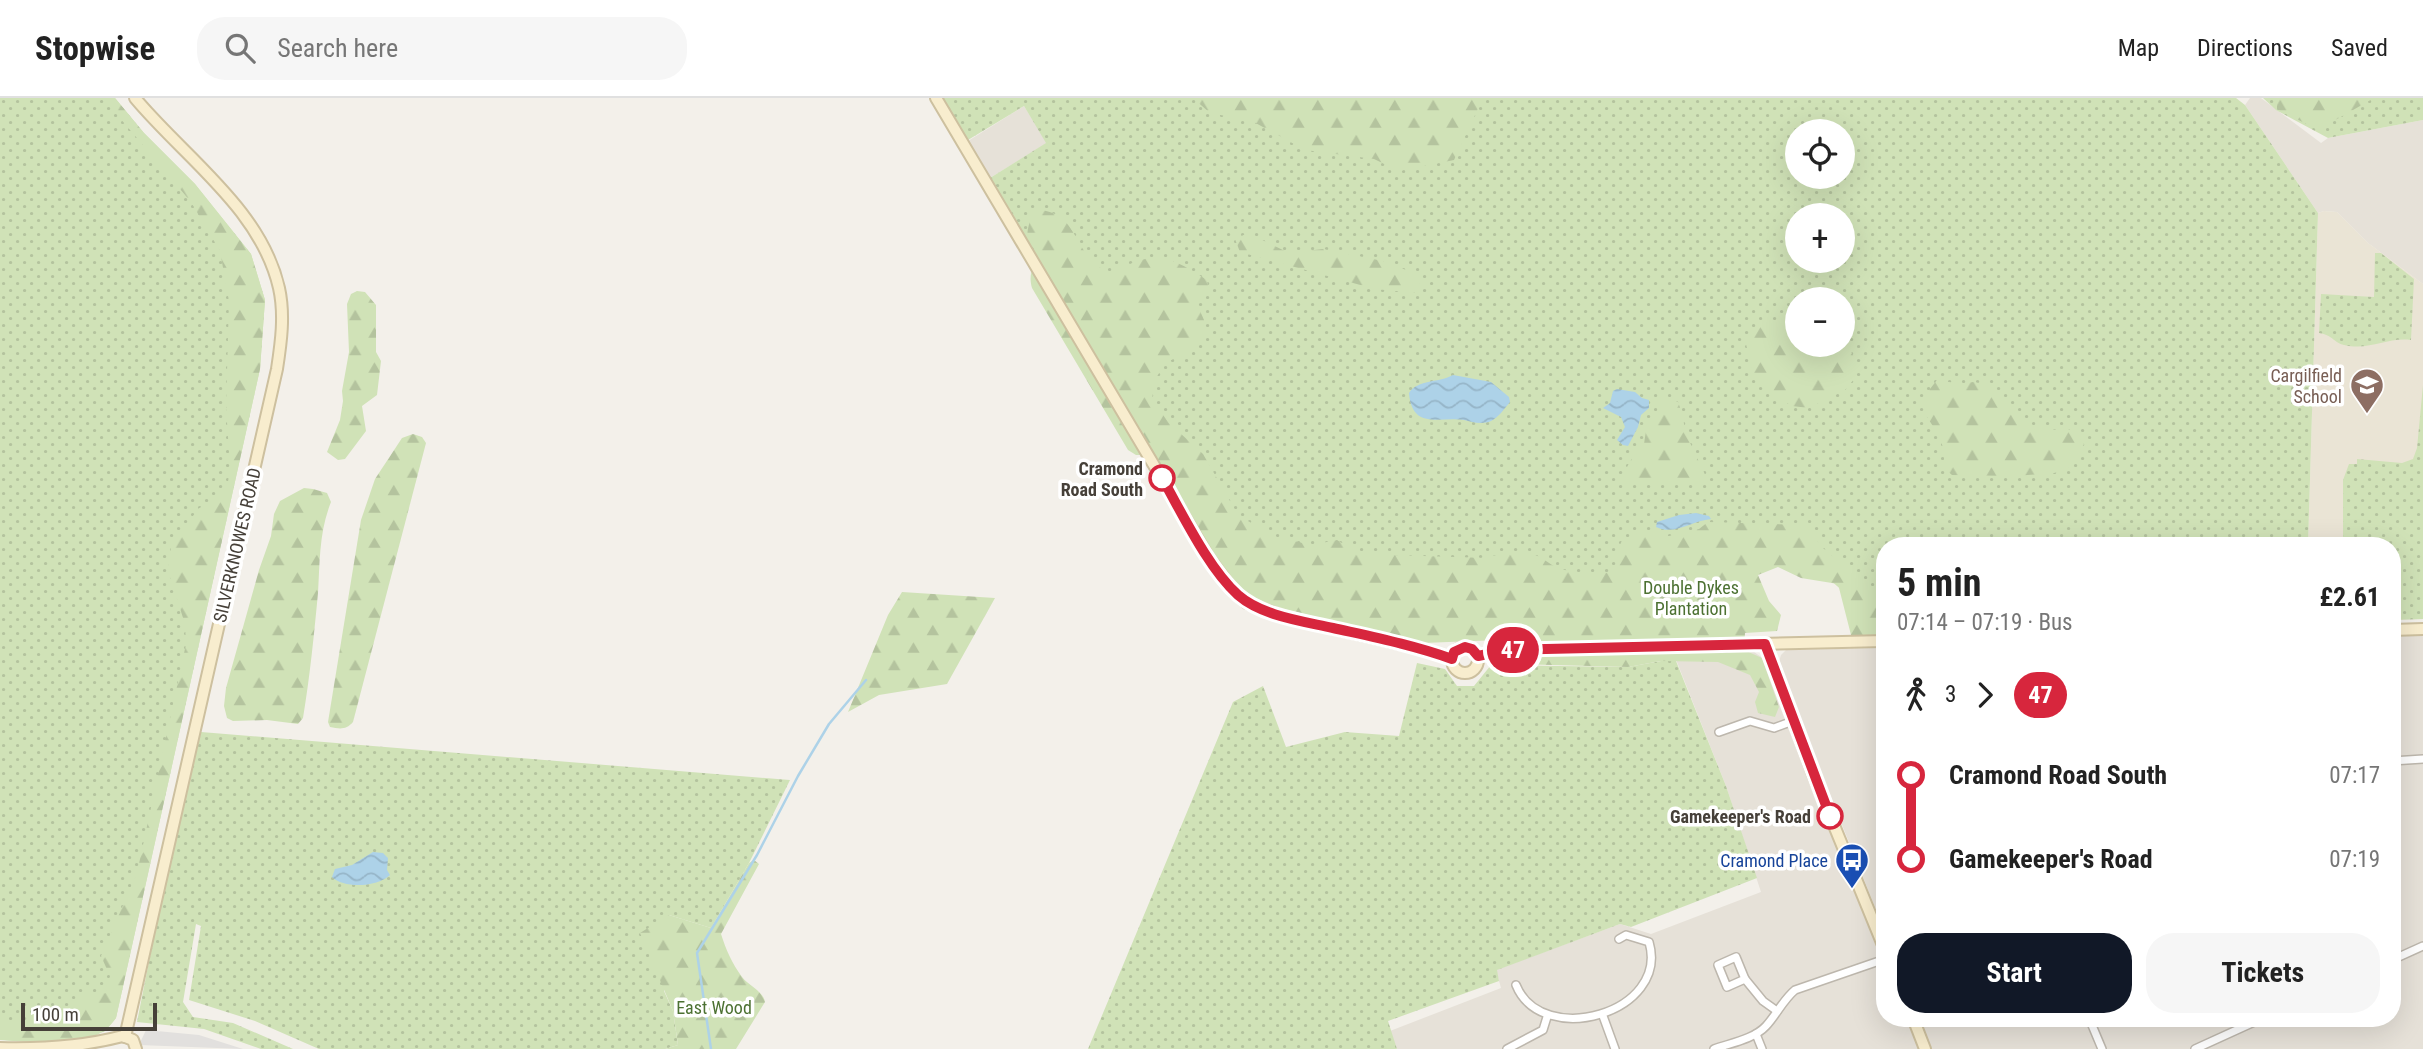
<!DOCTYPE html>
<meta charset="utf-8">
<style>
:root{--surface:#fff;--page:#f6f6f6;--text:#222;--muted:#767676;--line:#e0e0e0;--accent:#111827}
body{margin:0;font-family:"Roboto Condensed",sans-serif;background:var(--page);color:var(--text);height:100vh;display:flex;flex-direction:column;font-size:26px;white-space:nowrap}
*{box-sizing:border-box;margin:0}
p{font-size:23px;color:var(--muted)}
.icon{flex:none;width:38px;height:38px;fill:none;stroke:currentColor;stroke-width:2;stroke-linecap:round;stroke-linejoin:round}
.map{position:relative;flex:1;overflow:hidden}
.sheet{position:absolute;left:1876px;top:439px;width:525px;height:490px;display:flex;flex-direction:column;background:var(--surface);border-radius:28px;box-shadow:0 7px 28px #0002}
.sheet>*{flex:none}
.badge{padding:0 14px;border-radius:23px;font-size:24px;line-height:46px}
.tools{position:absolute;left:1785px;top:21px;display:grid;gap:14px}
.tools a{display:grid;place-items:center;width:70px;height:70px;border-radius:50%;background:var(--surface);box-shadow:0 7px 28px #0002;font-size:35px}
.scale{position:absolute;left:21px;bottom:18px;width:136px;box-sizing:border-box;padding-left:7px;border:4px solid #464039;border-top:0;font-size:19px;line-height:24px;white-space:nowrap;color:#464039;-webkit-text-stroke:5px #fff;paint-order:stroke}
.map>.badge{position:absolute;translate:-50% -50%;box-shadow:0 0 0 4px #fff}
.legs{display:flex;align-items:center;gap:10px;height:77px;padding:0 21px;font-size:23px}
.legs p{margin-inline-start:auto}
.summary{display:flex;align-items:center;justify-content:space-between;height:119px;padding:0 21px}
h1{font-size:38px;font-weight:700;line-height:52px}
.cta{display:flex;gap:14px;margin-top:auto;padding:14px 21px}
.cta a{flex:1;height:80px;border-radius:28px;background:var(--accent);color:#fff;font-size:28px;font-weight:700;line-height:80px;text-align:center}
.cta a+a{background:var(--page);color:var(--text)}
ul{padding:0 21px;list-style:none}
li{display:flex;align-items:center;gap:24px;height:84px;font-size:26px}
li i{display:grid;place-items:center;width:10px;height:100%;margin:0 9px;background:currentColor}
li i::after{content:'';width:18px;height:18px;margin:-9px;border:5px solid;border-radius:50%;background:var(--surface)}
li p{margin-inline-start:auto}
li:first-child i{background:linear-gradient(#0000 50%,currentColor 0)}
li:last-child i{background:linear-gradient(currentColor 50%,#0000 0)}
header{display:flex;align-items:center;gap:42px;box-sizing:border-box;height:98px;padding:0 35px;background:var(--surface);border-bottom:2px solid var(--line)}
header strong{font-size:33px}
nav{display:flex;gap:38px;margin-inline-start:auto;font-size:24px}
.search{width:490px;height:63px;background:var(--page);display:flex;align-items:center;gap:18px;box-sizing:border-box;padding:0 24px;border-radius:28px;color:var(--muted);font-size:26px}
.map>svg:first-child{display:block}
.residential{fill:#e6e1d8}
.education{fill:#eae4d5}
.grass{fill:url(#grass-dots);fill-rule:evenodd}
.forest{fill:url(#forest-firs)}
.parking{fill:#e2e0de}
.water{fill:url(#water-waves)}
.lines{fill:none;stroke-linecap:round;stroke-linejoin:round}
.stream{stroke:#add2e8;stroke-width:2.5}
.street-casing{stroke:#bdb7ad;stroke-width:10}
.secondary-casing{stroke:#cdc09f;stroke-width:14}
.street{stroke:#fff;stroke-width:7}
.secondary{stroke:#f8edce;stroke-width:10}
.line-1-casing{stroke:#fff;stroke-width:16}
.line-1{stroke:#d7263d;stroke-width:10}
.stop-1-dot{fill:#fff;stroke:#d7263d;stroke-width:3.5}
.labels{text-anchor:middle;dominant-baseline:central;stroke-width:7;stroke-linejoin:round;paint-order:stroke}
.education-label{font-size:18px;fill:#785e54;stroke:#fff;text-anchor:end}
.stop-label{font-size:18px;font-weight:bold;fill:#464039;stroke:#fff;text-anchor:end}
.street-label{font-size:18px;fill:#464039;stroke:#fff}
.park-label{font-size:18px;fill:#4c7132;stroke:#fff}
.transit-label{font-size:18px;fill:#164399;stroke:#fff;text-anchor:end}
</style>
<header>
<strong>Stopwise</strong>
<div class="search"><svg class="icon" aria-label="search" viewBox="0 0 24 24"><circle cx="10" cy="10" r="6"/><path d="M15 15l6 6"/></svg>Search here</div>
<nav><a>Map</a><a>Directions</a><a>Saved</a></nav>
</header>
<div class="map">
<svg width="2423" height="951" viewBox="0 0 2423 951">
<defs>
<pattern id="grass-dots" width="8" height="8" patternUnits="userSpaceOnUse" patternTransform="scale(1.75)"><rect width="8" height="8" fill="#d0e2b7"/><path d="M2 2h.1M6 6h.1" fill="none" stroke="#b4c39e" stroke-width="1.8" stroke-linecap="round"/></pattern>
<pattern id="forest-firs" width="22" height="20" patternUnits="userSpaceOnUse" patternTransform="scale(1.75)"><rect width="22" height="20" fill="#d0e2b7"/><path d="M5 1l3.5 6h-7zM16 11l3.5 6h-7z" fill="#b4c39e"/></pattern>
<pattern id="water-waves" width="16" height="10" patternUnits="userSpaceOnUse" patternTransform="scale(1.75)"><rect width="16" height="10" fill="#add2e8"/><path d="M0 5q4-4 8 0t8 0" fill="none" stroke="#96b5c8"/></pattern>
</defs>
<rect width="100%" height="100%" fill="#f3f0ea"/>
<g class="residential">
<path d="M2250 0H2261L2321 45 2328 40 2423 22V186L2368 145 2337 114 2324 113 2318 115 2245 7Z"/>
<path d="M1024 8 1047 45 990 80 968 43Z"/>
<path d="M2392 538H2423V951H1931L1919 921 2392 920Z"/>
<path d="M1885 550V834L1778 567 1781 557 1786 552Z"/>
<path d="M1750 551 1764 561 1885 865V920L1907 921 1919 951H1397L1390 933 1501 890 1496 872 1620 826 1651 836 1761 794 1726 688 1673 554Z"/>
</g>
<path class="education" d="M2324 113 2337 114 2368 145 2423 186V521L2392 522V448H2308L2318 115Z"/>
<g class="grass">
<path d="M0 0H115L144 35 195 86 251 156 265 202 260 271 116 920 104 934 0 942Z"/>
<path d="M943 0H2236L2245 7 2318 115 2308 448H1885V530L1797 453 1625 491 1237 493 990 80 1046 45 1024 8 968 42ZM1797 33H1843V79H1797ZM1797 117H1843V163H1797ZM1797 201H1843V247H1797Z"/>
<path d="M2263 0H2423V22L2328 40 2276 12Z"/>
<path d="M2375 155H2381L2414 181 2411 242C2387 239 2370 253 2344 247 2334 245 2333 237 2319 235L2321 196 2374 199Z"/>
<path d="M2423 287V521L2392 522V448H2343V382L2349 366H2357V361L2402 365 2413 361 2417 350Z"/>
<path d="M1661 563H1676L1726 688 1757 780 1631 829 1620 826 1497 872 1499 883 1388 923 1397 951H1088L1233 604 1263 588 1286 649 1345 634 1399 638 1417 565 1445 571 1457 588H1474L1491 567 1628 569Z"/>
<path d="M201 634 790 682 749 765 711 830 669 817 664 893 673 913 678 947 665 951H319L255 923 189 902 201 828 196 826 183 904 193 919 233 925 293 951H261L204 931 137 924 158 818Z"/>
</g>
<g class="forest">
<path d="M103 0H115L144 35 195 86 251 156 265 202 260 271 116 920C113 924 109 929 105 932 86 948 24 944 0 942V925L54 920 83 898 106 895 110 878 101 858 137 775 186 546 185 526 168 473 171 449 198 411 227 392 230 369 226 309 229 203 220 153 191 104Z"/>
<path d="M1193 0H1483L1454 62 1399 73 1374 61 1305 52 1252 23 1210 15Z"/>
<path d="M2277 0H2374L2318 32 2277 11Z"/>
<path d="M1040 112C1069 115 1072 136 1087 157 1092 164 1101 170 1108 176 1155 153 1163 154 1207 182L1209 194 1196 204 1204 222 1206 239 1190 253 1167 264 1155 281 1152 301 1168 324 1203 356 1238 417 1273 438 1311 447 1337 442 1360 456 1486 460C1501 455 1521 451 1535 457 1542 459 1548 465 1554 468 1573 476 1594 479 1613 473 1619 462 1616 452 1623 441L1647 434 1669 438 1699 431 1708 424 1805 427 1823 450 1861 482 1885 507V537H1851L1838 486 1801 480 1778 469 1758 477 1769 503 1781 517 1777 533 1745 535 1744 552 1762 560 1779 609 1775 619 1758 615 1755 604 1759 594 1750 577 1718 564 1661 563 1628 569 1510 566 1500 542 1423 545 1275 509 1238 492 1217 465 1157 363 1150 357H1136L1128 352 1032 190C1027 172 1037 169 1036 156 1035 150 1029 146 1028 140 1026 134 1030 123 1032 117Z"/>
<path d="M1248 135 1289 155 1323 151 1383 163 1419 177 1420 187 1416 195 1375 191 1240 154 1235 141Z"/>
<path d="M357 193 365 194 376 207V254L381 263 377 297 362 308 366 333 345 361 338 362 327 354 340 322 343 303 342 293 349 254 347 206 351 196Z"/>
<path d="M1797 221V247H1843V238L1856 263 1855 280 1845 292 1809 310 1792 308 1766 293 1754 279 1746 246 1751 231 1765 226Z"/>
<path d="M1937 282 1961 286 1973 284 1985 286 2011 307 2025 324 2046 332 2068 331 2079 335 2084 346 2073 365 2065 372 2054 375 2015 378 1952 377 1943 369C1948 347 1935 332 1924 314L1930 291Z"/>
<path d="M1663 297 1678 304 1683 318 1685 334 1708 383 1699 389 1680 384 1658 387 1642 383 1633 385 1625 383 1622 378 1632 360 1644 346 1647 326 1657 313Z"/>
<path d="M413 336 422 339 426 345 353 624C346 632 340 631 330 629L328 624 361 422 375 381 402 340Z"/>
<path d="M304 390 313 391 327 395 331 404C319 434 320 463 318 495 314 537 310 578 303 620L298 626 267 622 233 623 227 620 224 608 226 590 259 472 271 438 274 416 280 403Z"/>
<path d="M902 494 995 500 947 586 879 597 848 614 888 517Z"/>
<path d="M754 762 759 766 721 836C726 852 732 865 742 879 749 888 763 893 765 904L736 951H665L678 947 673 913 640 835 669 817 711 830 749 765Z"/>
</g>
<path class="parking" d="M146 932 199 937 243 951 139 947Z"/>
<g class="water">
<path d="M1453 277 1491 284 1509 299 1510 304C1505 310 1498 320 1491 323 1482 327 1472 324 1464 322 1441 318 1412 333 1409 295 1418 281 1439 285 1453 277Z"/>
<path d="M1617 291 1635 294 1642 300 1649 302V310L1641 317 1638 329 1628 348 1623 347 1617 342 1625 329 1621 319 1603 310 1610 305 1613 293Z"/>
<path d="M1696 415 1709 418 1711 421C1691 423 1675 438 1656 429L1657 424 1679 417Z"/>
<path d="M373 754 383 755 388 760 387 772 390 777C378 789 344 791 332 779L335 771 352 767Z"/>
</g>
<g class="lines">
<path class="stream" d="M711 951 697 855 757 757 798 678 829 626 866 582"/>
<g class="street-casing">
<g id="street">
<path d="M1719 634 1750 623 1774 630 1793 623"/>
<path d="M2392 663 2423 661"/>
<path d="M2392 687 2394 704 2392 748"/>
<path d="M1736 859 1745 881 1727 889 1718 867Z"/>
<path d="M2392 862 2423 848"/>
<path d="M1745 881 1763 903 1777 913"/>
<path d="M1516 887C1542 951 1670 915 1649 844L1626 837 1619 841"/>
<path d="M1603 918 1615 951"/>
<path d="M2089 920 2102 951"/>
<path d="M1756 936 1762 951"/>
<path d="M1507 951 1543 932 1547 919"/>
<path d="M1714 951C1731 945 1754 941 1766 928 1777 916 1783 902 1795 892L1885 861"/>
<path d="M2195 951 2263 920"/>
</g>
</g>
<g class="secondary-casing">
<g id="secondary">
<path d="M936 0 1209 460 1235 495 1247 505 1288 520 1426 552 1452 561"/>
<path d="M2392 532 2423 531"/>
<path d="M1765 546 1813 676 1885 852"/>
<circle cx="1465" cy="562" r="13"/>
<path d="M1478 558 1507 552 1885 543"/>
<path d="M1913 920 1925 951"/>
<path d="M125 939 277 271C281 245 285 217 279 190 261 111 185 60 135 0"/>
<path d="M0 950C40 951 85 948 123 938L133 942 136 951"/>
</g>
</g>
<use href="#street" class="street"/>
<use href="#secondary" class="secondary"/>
</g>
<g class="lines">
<g class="line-1-casing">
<path id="line-1" d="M1162 380C1182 415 1208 470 1238 497 1262 518 1302 523 1333 530 1373 539 1413 547 1452 561L1454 554 1465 549 1472 551 1478 558 1507 552 1765 546 1830 718"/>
</g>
<use href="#line-1" class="line-1"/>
</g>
<defs>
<g id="school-pin" transform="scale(1.75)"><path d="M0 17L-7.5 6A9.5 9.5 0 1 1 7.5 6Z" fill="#8d6e63" stroke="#fff"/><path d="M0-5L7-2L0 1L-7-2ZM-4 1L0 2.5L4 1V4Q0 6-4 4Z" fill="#fff"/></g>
<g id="bus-pin" transform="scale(1.75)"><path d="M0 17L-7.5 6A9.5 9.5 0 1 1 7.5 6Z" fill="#1a4fb4" stroke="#fff"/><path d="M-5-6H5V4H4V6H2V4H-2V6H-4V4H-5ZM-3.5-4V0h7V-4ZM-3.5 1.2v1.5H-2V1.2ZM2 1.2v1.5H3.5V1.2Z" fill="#fff"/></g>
</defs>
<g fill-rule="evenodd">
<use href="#school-pin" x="2367" y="287"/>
<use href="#bus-pin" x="1852" y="762"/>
</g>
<g class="stop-1-dot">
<circle cx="1162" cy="380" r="12"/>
<circle cx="1830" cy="718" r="12"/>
</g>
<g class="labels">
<g class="education-label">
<text x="2342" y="277">Cargilfield<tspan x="2342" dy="21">School</tspan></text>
</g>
<g class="stop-label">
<text x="1143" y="370">Cramond<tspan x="1143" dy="21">Road South</tspan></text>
<text x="1811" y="718">Gamekeeper's Road</text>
</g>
<g class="street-label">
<text transform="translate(237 447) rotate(-77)">SILVERKNOWES ROAD</text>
</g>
<g class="park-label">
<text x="1691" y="489">Double Dykes<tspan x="1691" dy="21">Plantation</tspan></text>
<text x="714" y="909">East Wood</text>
</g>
<g class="transit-label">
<text x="1828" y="762">Cramond Place</text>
</g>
</g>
</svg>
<div class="tools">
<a><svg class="icon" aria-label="locate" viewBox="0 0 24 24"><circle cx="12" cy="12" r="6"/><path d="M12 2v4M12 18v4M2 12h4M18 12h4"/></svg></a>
<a>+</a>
<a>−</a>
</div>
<div class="scale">100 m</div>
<b class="badge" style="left:1513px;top:552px;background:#d7263d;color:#fff">47</b>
<section class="sheet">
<div class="summary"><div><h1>5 min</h1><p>07:14 – 07:19 · Bus</p></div><b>£2.61</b></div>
<div class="legs"><svg class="icon" aria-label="walk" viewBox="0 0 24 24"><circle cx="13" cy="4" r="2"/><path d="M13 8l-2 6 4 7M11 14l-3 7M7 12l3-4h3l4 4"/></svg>3<svg class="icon" aria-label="forward" viewBox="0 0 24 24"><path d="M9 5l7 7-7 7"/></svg><b class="badge" style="background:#d7263d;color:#fff">47</b></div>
<ul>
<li><i style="color:#d7263d"></i><b>Cramond Road South</b><p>07:17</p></li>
<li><i style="color:#d7263d"></i><b>Gamekeeper's Road</b><p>07:19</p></li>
</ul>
<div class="cta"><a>Start</a><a>Tickets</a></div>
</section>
</div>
